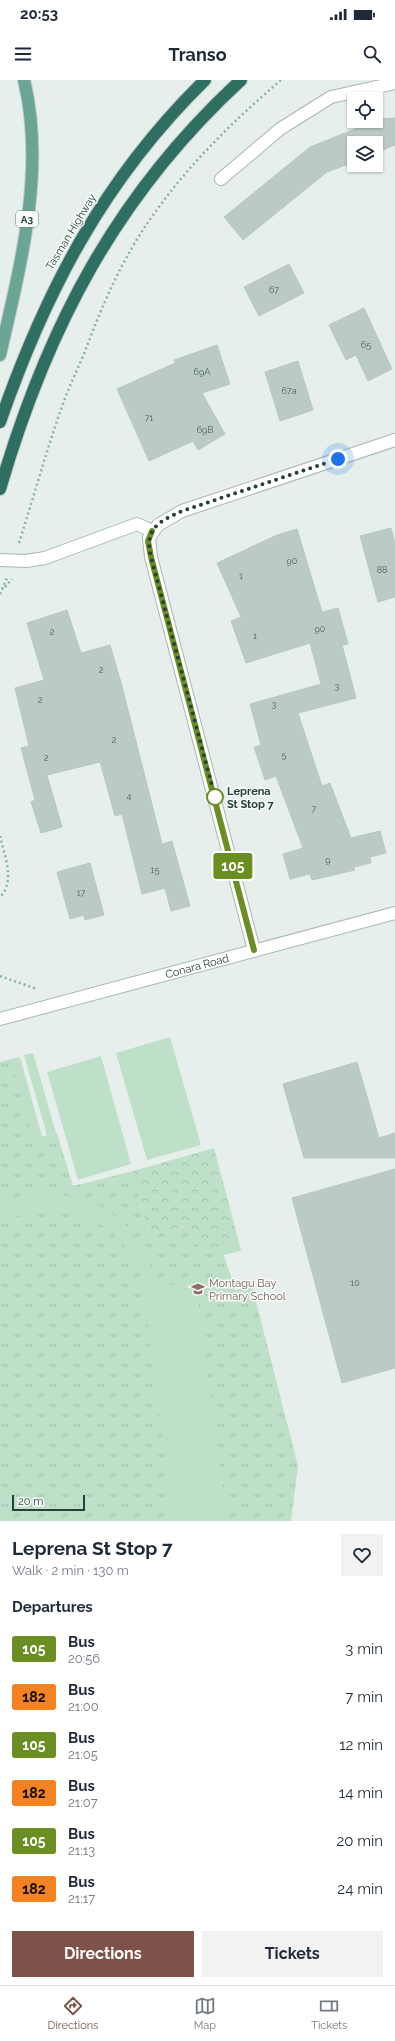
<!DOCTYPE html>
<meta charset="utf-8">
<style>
:root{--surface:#fff;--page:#f2f2f3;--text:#1f2937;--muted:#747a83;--line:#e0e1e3;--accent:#7f5249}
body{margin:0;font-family:Raleway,sans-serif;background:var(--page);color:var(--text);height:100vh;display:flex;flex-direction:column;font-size:15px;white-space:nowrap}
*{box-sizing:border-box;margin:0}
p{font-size:13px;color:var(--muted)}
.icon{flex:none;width:22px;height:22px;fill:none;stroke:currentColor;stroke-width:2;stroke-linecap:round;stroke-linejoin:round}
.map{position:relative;height:1441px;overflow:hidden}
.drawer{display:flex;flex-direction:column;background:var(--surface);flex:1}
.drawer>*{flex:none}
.badge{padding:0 8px;border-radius:3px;font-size:14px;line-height:26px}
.controls{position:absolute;left:347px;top:12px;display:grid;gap:8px}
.controls a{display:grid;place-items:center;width:36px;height:36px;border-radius:0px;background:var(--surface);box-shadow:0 1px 3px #0004;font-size:20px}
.scale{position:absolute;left:12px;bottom:10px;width:73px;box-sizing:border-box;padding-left:4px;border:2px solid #24423a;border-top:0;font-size:11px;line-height:14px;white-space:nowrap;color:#24423a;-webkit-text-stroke:3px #f7fbf9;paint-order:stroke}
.you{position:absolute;width:20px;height:20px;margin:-10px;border:3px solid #fff;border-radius:50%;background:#1a73e8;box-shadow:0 0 0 6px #1a73e833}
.map>.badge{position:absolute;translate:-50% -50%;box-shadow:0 0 0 2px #fff}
h2{padding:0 12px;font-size:15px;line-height:36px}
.round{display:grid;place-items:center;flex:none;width:42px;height:42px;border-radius:0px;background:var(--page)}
.headline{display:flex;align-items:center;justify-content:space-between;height:68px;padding:0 12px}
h1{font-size:19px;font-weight:700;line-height:30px}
.action{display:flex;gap:8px;margin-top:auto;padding:8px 12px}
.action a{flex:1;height:46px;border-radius:0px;background:var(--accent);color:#fff;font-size:16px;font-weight:700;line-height:46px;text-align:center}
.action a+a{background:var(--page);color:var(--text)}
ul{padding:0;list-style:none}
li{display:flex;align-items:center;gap:12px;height:48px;padding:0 12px}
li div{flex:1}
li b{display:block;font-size:15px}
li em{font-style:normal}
li .badge{min-width:44px;font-weight:700;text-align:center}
.status{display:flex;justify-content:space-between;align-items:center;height:28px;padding:0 20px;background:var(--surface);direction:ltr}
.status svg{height:11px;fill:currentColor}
header{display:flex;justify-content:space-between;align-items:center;height:52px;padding:0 12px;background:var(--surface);font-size:18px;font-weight:700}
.tab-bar{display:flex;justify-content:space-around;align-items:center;height:56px;border-top:1px solid var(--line);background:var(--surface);font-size:11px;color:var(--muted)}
.tab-bar a{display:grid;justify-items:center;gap:2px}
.tab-bar .selected{color:var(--accent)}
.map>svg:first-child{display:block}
.grass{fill:url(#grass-tufts)}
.park{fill:url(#park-crowns)}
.garden{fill:#bfe0c8}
.building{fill:#bbcac4;stroke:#b8c9c2}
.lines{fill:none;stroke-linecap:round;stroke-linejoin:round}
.lane-casing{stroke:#a8b8b2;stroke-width:14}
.street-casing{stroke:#a8b8b2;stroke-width:14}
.primary-casing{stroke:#c2cac8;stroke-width:14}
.highway-casing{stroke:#c2cac8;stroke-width:14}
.path{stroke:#86b3a5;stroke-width:2.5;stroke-dasharray:2 3;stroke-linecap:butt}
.lane{stroke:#fff;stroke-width:12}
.street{stroke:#fff;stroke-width:12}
.primary{stroke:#6aa596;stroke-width:12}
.highway{stroke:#2f6f62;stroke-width:12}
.line-casing{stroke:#fff;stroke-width:9}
.line{stroke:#6b8e23;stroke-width:6}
.walk{stroke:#24423a;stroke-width:4;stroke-dasharray:0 7.2}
.stop-dot{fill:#fff;stroke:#6b8e23;stroke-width:2}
.labels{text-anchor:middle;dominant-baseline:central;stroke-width:3;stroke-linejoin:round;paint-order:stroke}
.number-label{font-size:9px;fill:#4a645c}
.shield{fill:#f7fbf9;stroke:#637a73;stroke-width:1}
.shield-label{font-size:10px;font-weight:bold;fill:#24423a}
.street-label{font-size:11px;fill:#24423a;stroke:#f7fbf9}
.stop-label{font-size:11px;font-weight:bold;fill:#24423a;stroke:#f7fbf9;text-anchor:start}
.education-label{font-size:11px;fill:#785e54;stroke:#f7fbf9;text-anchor:start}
</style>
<div class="status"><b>20:53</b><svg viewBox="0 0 49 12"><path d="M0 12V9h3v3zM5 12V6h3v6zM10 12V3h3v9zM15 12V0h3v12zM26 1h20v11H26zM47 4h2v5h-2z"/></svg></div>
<header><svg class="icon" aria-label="menu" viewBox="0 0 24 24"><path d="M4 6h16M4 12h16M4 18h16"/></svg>Transo<svg class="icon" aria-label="search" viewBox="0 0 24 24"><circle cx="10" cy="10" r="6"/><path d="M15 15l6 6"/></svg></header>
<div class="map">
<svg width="395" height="1441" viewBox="0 0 395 1441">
<defs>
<pattern id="grass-tufts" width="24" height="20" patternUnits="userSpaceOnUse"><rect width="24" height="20" fill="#bfe0c8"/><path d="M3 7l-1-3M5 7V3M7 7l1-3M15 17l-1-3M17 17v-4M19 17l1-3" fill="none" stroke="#a4c1ad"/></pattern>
<pattern id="park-crowns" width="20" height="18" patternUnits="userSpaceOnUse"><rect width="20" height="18" fill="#bfe0c8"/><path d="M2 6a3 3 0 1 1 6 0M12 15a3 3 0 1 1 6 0" fill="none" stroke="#a4c1ad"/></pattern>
</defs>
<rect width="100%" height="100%" fill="#e6efeb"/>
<path class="grass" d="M11 979 34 1058 57 1053 73 1106 133 1091 149 1156 189 1145 200 1174 239 1162 241 1171 224 1175 235 1210 252 1206 298 1386 291 1441H0V982Z"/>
<path class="park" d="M214 1068 239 1162 200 1174 189 1145 149 1156 133 1091Z"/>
<g class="garden">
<path d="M170 957 201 1065 147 1080 116 973Z"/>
<path d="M33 973 56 1053 47 1055 24 975Z"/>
<path d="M101 976 131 1084 78 1100 47 992Z"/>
<path d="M20 977 42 1056 34 1059 11 979Z"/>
<path d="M46 1113C110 1118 140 1147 157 1208L195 1200 227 1441H172L143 1203C139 1191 135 1180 128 1170 100 1128 41 1119 0 1144V1124L26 1115Z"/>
</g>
<g class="building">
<path d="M395 38V65L376 73V63H354V82L327 92 243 160 224 137 310 67 380 39Z"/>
<path d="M289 184 304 213 259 236 244 207Z"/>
<path d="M364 228 392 289 368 301 356 275 346 280 329 245Z"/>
<path d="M217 265 230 304 202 313 225 354 198 370 193 361 149 381 117 309 175 283 174 280Z"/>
<path d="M298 281 313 330 280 341 265 292Z"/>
<path d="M391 448 395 463V517L378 522 360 456Z"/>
<path d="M297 449 322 532 338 528 348 564 342 565 356 618 298 633 322 706 330 703 351 758 380 751 386 773 370 777 371 783 354 787 355 790 312 800 310 794 290 799 283 774 303 768 276 696 265 700 254 667 261 665 250 624 321 604 310 563 246 583 231 541 241 537 217 483 277 455Z"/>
<path d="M67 530 81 573 110 565 122 606 162 764 172 761 190 826 171 831 165 808 142 814 122 734 115 736 100 682 47 695 62 747 41 753 31 722 35 720 21 668 29 666 15 608 44 600 27 543Z"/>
<path d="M90 783 104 835 85 840 84 835 70 839 57 792Z"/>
<path d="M357 982 379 1058 395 1053V1078H304L283 1004Z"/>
<path d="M395 1089V1288L342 1303 292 1118Z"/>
</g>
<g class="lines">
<g class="lane-casing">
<g id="lane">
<path d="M221 99 280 49 331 17 395 3"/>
<path d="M0 480 26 481 45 478 137 444 152 451"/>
</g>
</g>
<g class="street-casing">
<g id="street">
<path d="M254 870 151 477 149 458 158 445 182 431 395 360"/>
<path id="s1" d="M0 939 395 833"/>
</g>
</g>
<g class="primary-casing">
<path id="primary" d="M0 275C20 187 46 90 24 0"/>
</g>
<g class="highway-casing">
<g id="highway">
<path d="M0 342C46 210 104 99 205 0"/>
<path d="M0 409C47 248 116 115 241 0"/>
</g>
</g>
<g class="path">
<path d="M19 463C34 416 47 368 64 321 70 305 77 290 84 274 101 228 121 181 149 141 185 88 232 42 281 0"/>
<path d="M5 507 12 499"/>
<path d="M0 514 7 498"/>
<path d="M0 756C4 775 16 801 0 817"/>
<path d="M0 896 37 909"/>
</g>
<use href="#lane" class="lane"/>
<use href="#street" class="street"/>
<use href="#primary" class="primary"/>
<use href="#highway" class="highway"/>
</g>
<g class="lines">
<g class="line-casing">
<path id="line" d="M152 451 148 461 151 477 254 870"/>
</g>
<use href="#line" class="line"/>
<path class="walk" d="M215 717 151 477C144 449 158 442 182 431L338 379"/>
</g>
<defs>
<g id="school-bare" transform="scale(1.08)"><path d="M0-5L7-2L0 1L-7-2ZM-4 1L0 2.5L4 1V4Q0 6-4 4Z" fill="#8d6e63" stroke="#f7fbf9" stroke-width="2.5" paint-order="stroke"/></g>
</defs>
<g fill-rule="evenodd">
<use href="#school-bare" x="198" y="1209"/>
</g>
<circle class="stop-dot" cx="215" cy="717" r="8"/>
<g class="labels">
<g class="number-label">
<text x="274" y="210">67</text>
<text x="366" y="265">65</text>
<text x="202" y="292">69A</text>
<text x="289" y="311">67a</text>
<text x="149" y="338">71</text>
<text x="205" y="350">69B</text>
<text x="292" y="481">90</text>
<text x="382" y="490">88</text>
<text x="241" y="496">1</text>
<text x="320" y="549">90</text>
<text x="52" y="552">2</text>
<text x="255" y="556">1</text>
<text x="101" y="590">2</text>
<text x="337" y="606">3</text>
<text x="40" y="620">2</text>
<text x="274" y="624">3</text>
<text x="114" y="660">2</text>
<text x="284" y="675">5</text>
<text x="46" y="678">2</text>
<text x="129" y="716">4</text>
<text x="314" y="729">7</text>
<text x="328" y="780">9</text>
<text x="155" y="790">15</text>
<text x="81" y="813">17</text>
<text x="355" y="1203">10</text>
</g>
<rect class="shield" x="16" y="131" width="22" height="16" rx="3"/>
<g class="shield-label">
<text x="27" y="139">A3</text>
</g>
<g class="street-label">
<text transform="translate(71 152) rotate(-59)">Tasman Highway</text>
<text stroke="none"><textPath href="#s1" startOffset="204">Conara Road</textPath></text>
</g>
<g class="stop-label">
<text x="227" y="711">Leprena<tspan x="227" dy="13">St Stop 7</tspan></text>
</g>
<g class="education-label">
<text x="209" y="1203">Montagu Bay<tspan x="209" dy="13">Primary School</tspan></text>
</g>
</g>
</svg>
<div class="controls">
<a><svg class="icon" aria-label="locate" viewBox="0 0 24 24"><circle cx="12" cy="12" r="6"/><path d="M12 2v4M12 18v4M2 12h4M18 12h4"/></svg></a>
<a><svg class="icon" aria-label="layers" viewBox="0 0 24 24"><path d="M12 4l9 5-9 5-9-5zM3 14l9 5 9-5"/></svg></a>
</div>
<div class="scale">20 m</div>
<div class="you" style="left:338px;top:379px"></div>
<b class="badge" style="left:233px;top:786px;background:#6b8e23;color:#fff">105</b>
</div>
<section class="drawer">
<div class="headline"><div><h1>Leprena St Stop 7</h1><p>Walk · 2 min · 130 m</p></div><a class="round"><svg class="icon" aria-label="heart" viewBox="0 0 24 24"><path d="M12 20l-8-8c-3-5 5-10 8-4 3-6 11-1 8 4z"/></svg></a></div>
<h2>Departures</h2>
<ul>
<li><span class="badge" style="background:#6b8e23;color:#fff">105</span><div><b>Bus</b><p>20:56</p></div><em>3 min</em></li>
<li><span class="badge" style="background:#f58220;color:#111">182</span><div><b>Bus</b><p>21:00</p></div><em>7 min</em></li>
<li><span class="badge" style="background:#6b8e23;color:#fff">105</span><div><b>Bus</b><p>21:05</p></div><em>12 min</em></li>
<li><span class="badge" style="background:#f58220;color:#111">182</span><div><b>Bus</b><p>21:07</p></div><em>14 min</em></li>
<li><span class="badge" style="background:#6b8e23;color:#fff">105</span><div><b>Bus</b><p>21:13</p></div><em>20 min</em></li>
<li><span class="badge" style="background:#f58220;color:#111">182</span><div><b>Bus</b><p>21:17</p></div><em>24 min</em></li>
</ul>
<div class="action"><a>Directions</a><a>Tickets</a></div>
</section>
<nav class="tab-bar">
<a class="selected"><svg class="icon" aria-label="directions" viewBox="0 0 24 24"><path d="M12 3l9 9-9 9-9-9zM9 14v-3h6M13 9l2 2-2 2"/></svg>Directions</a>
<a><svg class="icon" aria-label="map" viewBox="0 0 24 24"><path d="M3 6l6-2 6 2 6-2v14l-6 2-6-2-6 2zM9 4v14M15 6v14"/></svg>Map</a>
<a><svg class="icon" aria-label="tickets" viewBox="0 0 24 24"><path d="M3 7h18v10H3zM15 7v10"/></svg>Tickets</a>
</nav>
